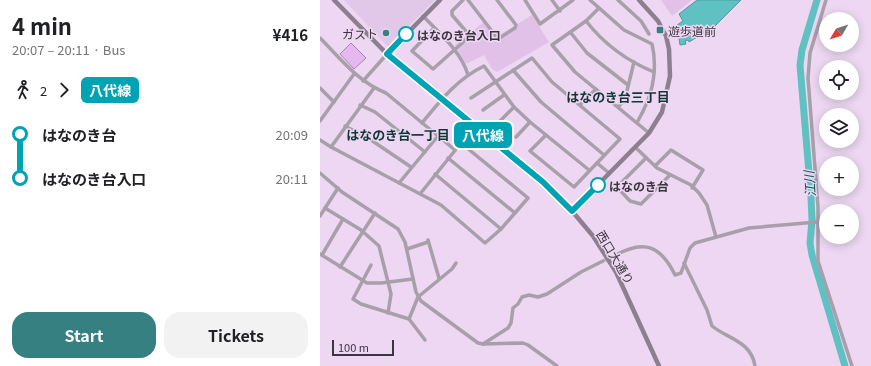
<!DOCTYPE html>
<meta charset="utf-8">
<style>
:root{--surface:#fff;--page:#f2f2f2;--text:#202124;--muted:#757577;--accent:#378081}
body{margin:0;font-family:Georgia,"Noto Sans JP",serif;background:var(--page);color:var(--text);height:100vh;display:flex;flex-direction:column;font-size:15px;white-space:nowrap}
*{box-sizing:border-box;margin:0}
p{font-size:13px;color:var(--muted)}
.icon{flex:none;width:22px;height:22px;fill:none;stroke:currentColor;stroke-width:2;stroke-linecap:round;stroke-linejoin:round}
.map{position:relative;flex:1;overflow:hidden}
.drawer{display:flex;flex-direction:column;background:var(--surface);width:320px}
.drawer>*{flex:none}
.badge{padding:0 8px;border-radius:6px;font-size:14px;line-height:26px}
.needle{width:26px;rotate:231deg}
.controls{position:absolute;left:499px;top:12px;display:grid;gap:8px}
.controls a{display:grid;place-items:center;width:40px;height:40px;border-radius:50%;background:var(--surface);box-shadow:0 2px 10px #0003;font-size:20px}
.scale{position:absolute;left:12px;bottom:10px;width:62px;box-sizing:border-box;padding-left:4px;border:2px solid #3c343e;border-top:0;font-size:11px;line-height:14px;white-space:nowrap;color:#3c343e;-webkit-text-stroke:3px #edd7f2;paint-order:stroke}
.map>.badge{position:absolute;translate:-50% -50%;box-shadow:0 0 0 2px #fff}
.legs{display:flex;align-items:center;gap:6px;height:44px;padding:0 12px;font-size:13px}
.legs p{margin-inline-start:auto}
.head{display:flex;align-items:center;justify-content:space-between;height:68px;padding:0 12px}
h1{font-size:22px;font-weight:700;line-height:30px}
.primary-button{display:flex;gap:8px;margin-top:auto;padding:8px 12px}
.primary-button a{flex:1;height:46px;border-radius:16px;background:var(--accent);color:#fff;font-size:16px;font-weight:700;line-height:46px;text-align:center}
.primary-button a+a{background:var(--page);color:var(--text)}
ul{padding:0 12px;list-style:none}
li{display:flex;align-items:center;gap:14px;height:44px;font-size:15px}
li i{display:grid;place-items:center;width:6px;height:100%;margin:0 5px;background:currentColor}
li i::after{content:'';width:10px;height:10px;margin:-5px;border:3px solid;border-radius:50%;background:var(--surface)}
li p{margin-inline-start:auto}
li:first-child i{background:linear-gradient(#0000 50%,currentColor 0)}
li:last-child i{background:linear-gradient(currentColor 50%,#0000 0)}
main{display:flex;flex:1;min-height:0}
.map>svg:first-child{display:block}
.built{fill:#e2c8e8}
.green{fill:#e2c1e9}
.water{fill:#60c1c3;stroke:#55979b}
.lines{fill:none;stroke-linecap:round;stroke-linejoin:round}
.river{stroke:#60c1c3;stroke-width:7}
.building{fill:#e6b8f1;stroke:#a18ca5}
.street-tunnel{stroke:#cab6ce;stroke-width:3.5;stroke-dasharray:3.5 2;stroke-linecap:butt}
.street{stroke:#a89faa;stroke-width:3.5}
.secondary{stroke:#8d7f90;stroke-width:4.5}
.line-1-casing{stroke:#fff;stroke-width:9}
.line-1{stroke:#00a3b4;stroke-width:6}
.poi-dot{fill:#378081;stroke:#edd7f2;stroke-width:1.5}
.stop-1-dot{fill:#fff;stroke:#00a3b4;stroke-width:2}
.labels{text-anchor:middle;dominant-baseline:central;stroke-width:3;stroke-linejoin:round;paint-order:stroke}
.poi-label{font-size:12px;fill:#3c343e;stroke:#edd7f2;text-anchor:start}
.stop-label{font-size:12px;font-weight:bold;fill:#3c343e;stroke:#edd7f2;text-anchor:start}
.street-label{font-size:12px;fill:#3c343e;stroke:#edd7f2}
.neighbourhood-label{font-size:13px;font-weight:bold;fill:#123536;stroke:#edd7f2}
.water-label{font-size:13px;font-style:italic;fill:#005b5c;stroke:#edd7f2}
</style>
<main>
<section class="drawer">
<div class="head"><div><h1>4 min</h1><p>20:07 – 20:11 · Bus</p></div><b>¥416</b></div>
<div class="legs"><svg class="icon" aria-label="walk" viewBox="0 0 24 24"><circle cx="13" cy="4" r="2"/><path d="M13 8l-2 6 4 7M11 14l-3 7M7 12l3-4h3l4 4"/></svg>2<svg class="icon" aria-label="forward" viewBox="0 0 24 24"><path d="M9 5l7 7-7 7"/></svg><b class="badge" style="background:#00a3b4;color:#fff">八代線</b></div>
<ul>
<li><i style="color:#00a3b4"></i><b>はなのき台</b><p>20:09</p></li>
<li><i style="color:#00a3b4"></i><b>はなのき台入口</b><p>20:11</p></li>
</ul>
<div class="primary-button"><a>Start</a><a>Tickets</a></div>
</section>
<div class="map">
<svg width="551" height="366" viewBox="0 0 551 366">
<rect width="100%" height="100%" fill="#edd7f2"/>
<path class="built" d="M24 0H115L69 46H67Z"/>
<g class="green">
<path d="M341 0H372L352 16Z"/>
<path d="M212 15 229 42 177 72 172 69 164 55 146 64 135 45 164 22 176 37Z"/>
</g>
<path class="water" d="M377 0H421L395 26 369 42 368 40 365 41 366 44 360 45 357 25 363 21 359 14Z"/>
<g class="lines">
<path class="river" d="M497 0 482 50 480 65 491 197 492 220 490 243 492 255 525 366"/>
</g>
<path class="building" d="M31 43 46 58 34 69 20 54Z"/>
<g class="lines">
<path class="street-tunnel" d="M283 261 296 255"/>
<g class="street">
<path d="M148 0 178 39 195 28 196 25 177 0"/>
<path d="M205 0 220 24 253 0"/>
<path d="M232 0 240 11"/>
<path d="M270 0 304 30 332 44C337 65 334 90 324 109 322 114 319 118 317 123"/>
<path d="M298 0 321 21 329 34"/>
<path d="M506 0 490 53 488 78 498 207V261L532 366"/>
<path d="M279 8 266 21 232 45 255 72 329 133"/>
<path d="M103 16C120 34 141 51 148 75"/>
<path d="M266 21C284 44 307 61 334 72"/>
<path d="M114 28 92 51 113 69 150 36 132 15V11L143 0"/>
<path d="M251 33 267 53 308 85"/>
<path d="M0 38C21 59 38 82 66 93L135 150"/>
<path d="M193 70 221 102 284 155"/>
<path d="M43 81 67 54"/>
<path d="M0 88 14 102"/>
<path d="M151 98 212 58 232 82 300 139 254 187 210 151 226 135"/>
<path d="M40 105 55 112 105 152"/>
<path d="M260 105 276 89"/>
<path d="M298 107 305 99 314 62"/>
<path d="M163 110 184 95"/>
<path d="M0 121 34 74"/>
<path d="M102 123C120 101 137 79 164 66L194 107 210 122 269 170"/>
<path d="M178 123 194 107"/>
<path d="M25 126 51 140 91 167"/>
<path d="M196 137 210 122"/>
<path d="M0 140 11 147 121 205 165 243 181 229 208 198 141 143 100 194"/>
<path d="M11 147 54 88"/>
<path d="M315 147 337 168 371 185 379 193 387 205 396 237"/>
<path d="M128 158 195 213"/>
<path d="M326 158 297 187 310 201 321 204 350 175"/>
<path d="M277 163 289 173"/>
<path d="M335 166 351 150 383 170 372 188"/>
<path d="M0 173 22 192 78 229 85 242 96 292 101 301 158 343 163 344 203 343 208 345 237 366"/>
<path d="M115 174 181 229"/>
<path d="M79 183 118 136"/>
<path d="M5 208 41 230 59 246 71 294 68 313"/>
<path d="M0 216 18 188"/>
<path d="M108 240 119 278"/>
<path d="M87 249 108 242"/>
<path d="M0 254 47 283H61L93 279"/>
<path d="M2 255 23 219"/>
<path d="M296 255C324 239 341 246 355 275L361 273 370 248 375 243 429 228 497 222"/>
<path d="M364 263 387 310 392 326C408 339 431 341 435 366"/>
<path d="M51 265 33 299 41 304 89 319 105 340"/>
<path d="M20 267 55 213"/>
<path d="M89 319 98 297 132 269 136 263"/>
<path d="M163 344 188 328 191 323 193 308 198 304 202 297 209 295 218 297 227 294 261 272 283 261"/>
</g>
<g class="secondary">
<path d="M14 0 63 50 223 182 252 211 273 236 296 272 339 366"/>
<path d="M67 54 120 0"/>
<path d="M252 211 329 133 342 112 350 76 349 49 346 36 338 21 319 0"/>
</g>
</g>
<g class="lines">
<g class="line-1-casing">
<path id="line-1" d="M86 34 67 54 223 182 252 211 278 185"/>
</g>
<use href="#line-1" class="line-1"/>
</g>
<g class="poi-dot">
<rect x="336" y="26" width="8" height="8" rx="2"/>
<circle cx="66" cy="33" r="4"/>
</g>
<g class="stop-1-dot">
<circle cx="86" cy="34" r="7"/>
<circle cx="278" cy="185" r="7"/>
</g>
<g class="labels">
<g class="poi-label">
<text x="348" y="30">遊歩道前</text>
<text x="58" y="33" text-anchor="end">ガスト</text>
</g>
<g class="stop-label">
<text x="97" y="34">はなのき台入口</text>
<text x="289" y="185">はなのき台</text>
</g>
<g class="street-label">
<text transform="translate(296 257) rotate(59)">西口大通り</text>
</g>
<g class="neighbourhood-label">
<text x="298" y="96">はなのき台三丁目</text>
<text x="78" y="134">はなのき台一丁目</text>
</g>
<g class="water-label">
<text transform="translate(489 184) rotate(-94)">江川</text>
</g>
</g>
</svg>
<div class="controls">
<a><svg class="needle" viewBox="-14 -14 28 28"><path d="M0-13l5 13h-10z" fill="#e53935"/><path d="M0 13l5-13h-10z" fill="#757577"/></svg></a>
<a><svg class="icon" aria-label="locate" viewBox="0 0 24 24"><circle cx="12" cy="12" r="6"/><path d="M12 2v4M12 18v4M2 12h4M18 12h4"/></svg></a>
<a><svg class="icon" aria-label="layers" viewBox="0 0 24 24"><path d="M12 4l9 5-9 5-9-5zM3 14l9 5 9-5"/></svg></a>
<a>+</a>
<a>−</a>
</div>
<div class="scale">100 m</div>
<b class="badge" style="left:163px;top:135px;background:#00a3b4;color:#fff">八代線</b>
</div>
</main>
